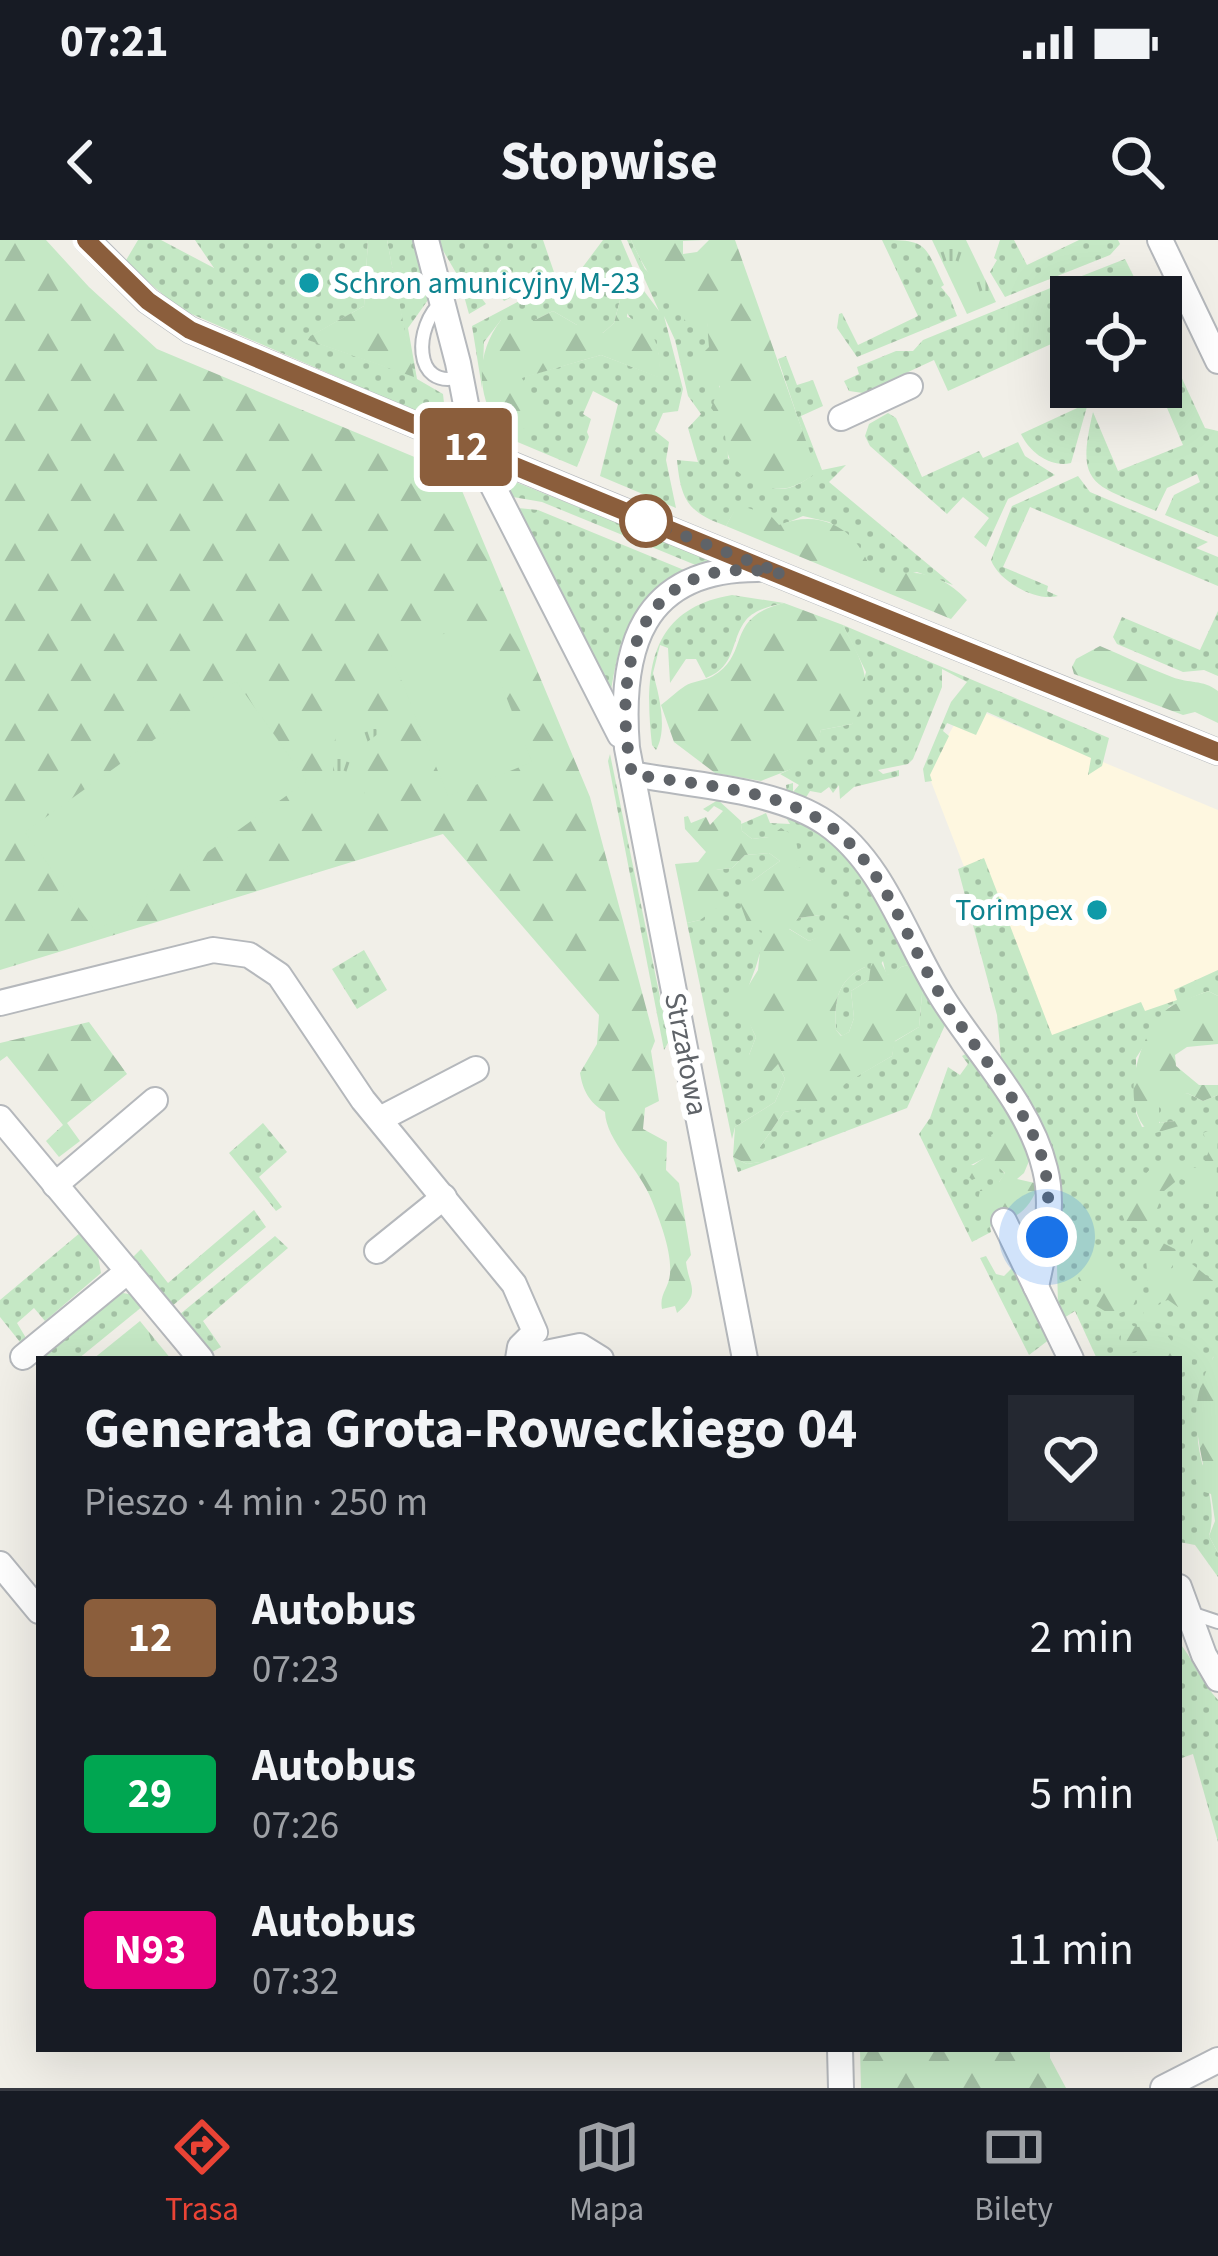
<!DOCTYPE html>
<html lang="pl">
<meta charset="utf-8">
<style>
:root{--surface:#171b24;--page:#242831;--text:#f1f3f6;--muted:#9ea1a6;--line:#363941;--accent:#ea4335}
body{margin:0;font-family:"Source Sans 3",sans-serif;background:var(--page);color:var(--text);height:100vh;display:flex;flex-direction:column;font-size:45px;white-space:nowrap}
*{box-sizing:border-box;margin:0}
p{font-size:39px;color:var(--muted)}
.icon{flex:none;width:66px;height:66px;fill:none;stroke:currentColor;stroke-width:2;stroke-linecap:round;stroke-linejoin:round}
.map{position:relative;flex:1;overflow:hidden}
.sheet{position:absolute;left:36px;top:1116px;width:1146px;height:696px;display:flex;flex-direction:column;background:var(--surface);border-radius:0px;box-shadow:0 12px 48px #0002}
.sheet>*{flex:none}
.badge{padding:0 24px;border-radius:9px;font-size:42px;line-height:78px}
.tools{position:absolute;left:1050px;top:36px;display:grid;gap:24px}
.tools a{display:grid;place-items:center;width:132px;height:132px;border-radius:0px;background:var(--surface);box-shadow:0 12px 48px #0002;font-size:60px}
.you{position:absolute;width:60px;height:60px;margin:-30px;border:9px solid #fff;border-radius:50%;background:#1a73e8;box-shadow:0 0 0 18px #1a73e833}
.map>.badge{position:absolute;translate:-50% -50%;box-shadow:0 0 0 6px #fff}
.round{display:grid;place-items:center;flex:none;width:126px;height:126px;border-radius:0px;background:var(--page)}
.overview{display:flex;align-items:center;justify-content:space-between;height:204px;padding:0 48px}
h1{font-size:57px;font-weight:700;line-height:90px}
ul{padding:0;list-style:none}
li{display:flex;align-items:center;gap:36px;height:156px;padding:0 48px}
li div{flex:1}
li b{display:block;font-size:45px}
li em{font-style:normal}
li .badge{min-width:132px;font-weight:700;text-align:center}
.status{display:flex;justify-content:space-between;align-items:center;height:84px;padding:0 60px;background:var(--surface);direction:ltr}
.status svg{height:33px;fill:currentColor}
header{display:flex;justify-content:space-between;align-items:center;height:156px;padding:0 48px;background:var(--surface);font-size:54px;font-weight:700}
.menu{display:flex;justify-content:space-around;align-items:center;height:168px;border-top:3px solid var(--line);background:var(--surface);font-size:33px;color:var(--muted)}
.menu a{display:grid;justify-items:center;gap:6px}
.menu .on{color:var(--accent)}
.map>svg:first-child{display:block}
.commercial{fill:#fef7e0}
.grass{fill:url(#grass-dots)}
.forest{fill:url(#forest-firs)}
.park{fill:url(#park-tufts)}
.pitch{fill:#c5e8c5}
.lines{fill:none;stroke-linecap:round;stroke-linejoin:round}
.service-casing{stroke:#b5b8bc;stroke-width:16}
.minor-casing{stroke:#b5b8bc;stroke-width:28}
.service{stroke:#fff;stroke-width:12}
.minor{stroke:#fff;stroke-width:24}
.line-casing{stroke:#fff;stroke-width:27}
.line{stroke:#8b5e3c;stroke-width:18}
.walk{stroke:#5f6368;stroke-width:12;stroke-dasharray:0 21.6}
.culture-dot{fill:#0f9aa8;stroke:#fff;stroke-width:4.5}
.stop-dot{fill:#fff;stroke:#8b5e3c;stroke-width:6}
.labels{text-anchor:middle;dominant-baseline:central;stroke-width:12;stroke-linejoin:round;paint-order:stroke}
.culture-label{font-size:30px;fill:#0d838f;stroke:#fff;text-anchor:start}
.street-label{font-size:30px;fill:#5f6368;stroke:#fff}
</style>
<div class="status"><b>07:21</b><svg viewBox="0 0 49 12"><path d="M0 12V9h3v3zM5 12V6h3v6zM10 12V3h3v9zM15 12V0h3v12zM26 1h20v11H26zM47 4h2v5h-2z"/></svg></div>
<header><svg class="icon" aria-label="back" viewBox="0 0 24 24"><path d="M15 5l-7 7 7 7"/></svg>Stopwise<svg class="icon" aria-label="search" viewBox="0 0 24 24"><circle cx="10" cy="10" r="6"/><path d="M15 15l6 6"/></svg></header>
<div class="map">
<svg width="1218" height="1848" viewBox="0 0 1218 1848">
<defs>
<pattern id="grass-dots" width="8" height="8" patternUnits="userSpaceOnUse" patternTransform="scale(3)"><rect width="8" height="8" fill="#c5e8c5"/><path d="M2 2h.1M6 6h.1" fill="none" stroke="#a3c0a4" stroke-width="1.8" stroke-linecap="round"/></pattern>
<pattern id="forest-firs" width="22" height="20" patternUnits="userSpaceOnUse" patternTransform="scale(3)"><rect width="22" height="20" fill="#c5e8c5"/><path d="M5 1l3.5 6h-7zM16 11l3.5 6h-7z" fill="#a3c0a4"/></pattern>
<pattern id="park-tufts" width="24" height="20" patternUnits="userSpaceOnUse" patternTransform="scale(3)"><rect width="24" height="20" fill="#c5e8c5"/><path d="M3 7l-1-3M5 7V3M7 7l1-3M15 17l-1-3M17 17v-4M19 17l1-3" fill="none" stroke="#a3c0a4"/></pattern>
</defs>
<rect width="100%" height="100%" fill="#f1efe8"/>
<path class="commercial" d="M966 465 1218 570V747L1038 818 927 531Z"/>
<g class="grass">
<path d="M138 0H161L214 28 195 0H368L364 66 306 99 413 136 387 0H413L428 60 408 88 417 139 443 154 444 163 434 174 425 175 180 69 125 22Z"/>
<path d="M437 0H543L555 35 504 61 486 37 472 38 473 47 486 64 469 74 459 38Z"/>
<path d="M603 0H621L641 47 659 71 627 0H631L645 29 707 82 727 187 728 218C762 244 777 265 816 232L778 119 786 116 797 145 813 140 823 166 801 176 822 230 846 225 829 242 953 345 917 332 874 343 847 294 829 282 803 276 779 286 734 272 726 286C688 272 681 261 677 220L698 222 688 188 701 174 688 156 675 100 664 76 683 149 678 171 663 173 655 191 669 202 666 220 676 268 600 236 618 164 593 151 583 174 591 179 587 192 589 197 577 227 503 196 492 177 498 186 520 138 601 115 659 137C663 81 637 101 620 60L614 83 603 93 577 85 553 71 535 80H501L484 102 482 148 472 86 582 28Z"/>
<path d="M882 0C928 0 924 4 944 45L941 47 950 58 957 76 857 117 837 88 839 74 842 73 858 105 918 76Z"/>
<path d="M1000 0H1014L1027 25 1079 0H1118L1120 4 1110 15 1005 57 990 32 997 20 994 18Z"/>
<path d="M1125 19 1144 57H1071V95L948 151 934 120 863 153 849 151 844 141 859 134 857 127 896 111H913L923 100 1053 47 1062 64 1071 59 1064 43Z"/>
<path d="M1161 93 1205 188 1218 191V297L1165 275 1174 255 1200 242 1197 234 1167 248 1156 271C1093 244 1075 247 1093 172L1118 231 1183 205 1158 147H1161Z"/>
<path d="M1088 163 1071 223C1051 228 1030 213 1021 194Z"/>
<path d="M888 173 896 178 922 237 979 211 983 218 1018 202 1025 216 1055 235 1008 259 986 307 974 297 989 278 963 257 947 274 870 206 865 196 869 184Z"/>
<path d="M1078 236 1090 252 1208 302 1196 308 1218 317V346L1030 267 1003 327 1048 346 1047 351 1058 356C1037 362 999 342 991 320L1012 266Z"/>
<path d="M503 237 698 315 711 320 698 326 542 262 513 257Z"/>
<path d="M518 268 538 270 684 330C629 358 619 400 610 457Z"/>
<path d="M732 355 784 363C772 366 755 369 746 380 730 400 737 426 706 438L696 419H686L670 443 668 408 660 405 653 433C659 455 668 489 656 510L652 505C644 434 648 369 732 355Z"/>
<path d="M1218 371V436L1204 430 1183 432 1117 404 1113 397 1122 377 1200 410Z"/>
<path d="M843 385 1109 498 1102 526 1088 535 1091 518 987 472 976 495 947 483 943 491 949 496 930 535 932 541 925 542 923 529 951 462 967 442 942 429V447L913 519 908 524 878 530 883 534 899 530V536L854 547 840 559 839 545 833 553 829 547 821 553 810 551 805 559 787 553 786 545 793 543V552L799 545 780 534C803 524 814 514 821 490L852 484 866 432Z"/>
<path d="M610 514 669 801 664 810 608 521Z"/>
<path d="M766 573 770 583 790 584 785 576 790 573 849 613 915 723 901 727 893 736 886 734 883 721 869 740 851 751 854 778 849 792 842 796 836 790C834 761 837 740 865 727L822 696 809 701 788 688 798 678 820 675 795 626 769 597 752 599 742 591 741 584Z"/>
<path d="M769 613 780 621 752 641C756 659 763 680 762 698 758 744 732 750 756 797L749 815 778 824 785 839 775 862 735 887 732 899 687 683 700 680 715 630 732 628 745 615Z"/>
<path d="M984 618 1052 795 1141 762 1145 771 1177 760 1174 750 1218 730V756L1208 751 1169 767 1136 818V873L1142 887 1176 881 1160 883 1157 878 1159 867C1171 867 1176 857 1187 853L1203 861 1218 855V1116L1213 1117C1208 1143 1196 1176 1198 1202 1202 1234 1218 1264 1209 1296L1218 1313V1337L1195 1305 1179 1302V1119H1097L1075 1071 1064 1078 1058 1064 1055 951 1003 838 997 775 958 629Z"/>
<path d="M364 710 387 750 357 769 332 729Z"/>
<path d="M923 744 946 783 907 868 738 932 733 917 747 924 760 922V907L784 872 823 865 845 843 892 816 894 802 919 787Z"/>
<path d="M969 812 1017 880 991 915 971 925 999 927 1005 934 999 942 998 981 990 987 991 992 972 1002 919 894 930 878 948 827 960 835 968 824 962 816Z"/>
<path d="M263 883 287 912 259 937 282 967 276 971 229 913Z"/>
<path d="M254 970 266 987 171 1067 131 1019 141 1009 168 1043Z"/>
<path d="M81 992 97 1010 101 1033 45 1081 34 1068 17 1083 29 1103 24 1107 0 1077V1060Z"/>
<path d="M275 996 288 1008 203 1081 221 1107 209 1114 179 1075Z"/>
<path d="M986 1016 996 1034 1004 1036 1012 1028 1010 1017 1050 1099 1029 1115 980 1018Z"/>
<path d="M123 1053 134 1055 143 1066 78 1119H39V1126L35 1121 114 1056Z"/>
<path d="M1179 1402C1194 1421 1201 1442 1218 1460V1602L1193 1514 1179 1519Z"/>
</g>
<g class="forest">
<path d="M0 0H46L89 47 157 109 455 234 590 557 655 801 651 811 659 861 645 868 643 889 667 902 666 930 679 943 691 1015 686 1022C689 1047 702 1052 677 1073L675 1066 662 1069C659 1054 669 1048 670 1034 672 1012 660 981 652 961 640 929 606 901 605 872 589 862 583 851 580 833L597 804 599 775 443 594 0 730Z"/>
<path d="M368 0H387L414 137 305 99 364 66Z"/>
<path d="M631 0H704L683 1V14L697 12 709 0H735L817 232C796 249 777 255 753 241 744 235 735 233 731 222 720 197 733 195 711 168L720 146 704 142 692 124 709 107 707 83 683 87 687 67C657 52 645 30 631 0Z"/>
<path d="M620 60 628 61 627 77C657 86 661 111 660 138L601 115 522 138 540 177 522 190 498 186C475 152 477 111 501 80H535L553 71 577 85 591 81 603 93 614 83Z"/>
<path d="M748 268 770 275 779 285C827 266 864 295 874 342 909 325 940 332 967 360L951 379 726 286 734 271Z"/>
<path d="M784 363 843 385C862 422 878 446 852 484L821 490 816 509 799 526 761 541 715 533 674 502 661 465C669 459 677 451 685 446 693 441 704 441 713 436 752 413 723 378 784 363Z"/>
<path d="M1100 406C1124 416 1148 428 1172 437 1190 444 1202 439 1218 451V483L1195 472 1183 475 1074 434 1072 427 1076 419Z"/>
<path d="M718 560 741 581 742 591 752 599 769 597 781 588 795 596 798 611 795 626C819 633 829 641 830 668L820 675 798 678 789 689 809 701 822 695 834 677 847 679C860 695 865 707 865 727 837 740 834 761 836 790L841 796 849 792 854 778 851 751 869 740 871 724 879 718 887 734 893 735 901 727 915 723 923 744 919 787 895 801 892 816 846 843 823 866 784 872 760 907V922L747 924 733 917 735 887 775 862 785 839 778 824 766 837 749 839 739 825 749 815 756 797 745 775H731L726 766 731 755 744 753 758 730 762 691 748 685 740 663 752 641 780 621 769 613 745 615 732 628 716 630 721 644 717 668 700 680 687 683 675 624 698 622 706 612 685 589 684 577 688 576 691 583 706 577 710 585 723 571 714 566 708 572 703 569Z"/>
<path d="M1208 751 1218 756V804L1187 807 1175 815 1176 826 1199 845H1218V855L1203 861 1187 853 1167 867H1159V883L1176 881 1179 886 1152 894C1117 869 1138 797 1164 772 1175 761 1194 757 1208 751Z"/>
<path d="M89 782 127 834 67 883 80 901 59 917 46 901 63 885 7 816 0 821V803Z"/>
<path d="M1017 880 1032 914 1024 933 1017 939 1039 944C1030 968 1016 985 985 979L977 966 980 950 999 942 1005 933 999 928 972 940 966 934C973 921 988 920 995 907L991 895Z"/>
<path d="M1218 887 1216 958 1208 964 1186 960 1183 952 1189 943 1180 938 1164 951 1151 984 1138 989 1126 984 1121 972 1130 960 1139 956V942L1151 928 1185 922 1195 928 1203 926 1210 908 1203 893Z"/>
<path d="M1196 988H1203L1204 992 1192 1024 1217 1044 1212 1054 1198 1055 1193 1065 1178 1067 1168 1060 1159 1063 1147 1090 1152 1099 1166 1094 1173 1103 1185 1099 1194 1104 1191 1129 1181 1133 1179 1119H1157L1148 1108 1125 1114 1120 1106 1122 1083 1128 1078 1133 1086 1139 1087 1149 1055 1146 1019 1150 1009 1161 1002 1175 1009 1178 1017 1171 1028 1175 1032 1186 1026Z"/>
<path d="M1116 1019 1123 1032 1116 1045H1129L1137 1057 1132 1068 1113 1076 1093 1064 1104 1048 1098 1045 1084 1052 1078 1038 1092 1021Z"/>
<path d="M1214 1116H1218V1313L1209 1296 1215 1281 1211 1254 1198 1250 1195 1237 1203 1224C1194 1179 1191 1157 1214 1116Z"/>
<path d="M860 1809H1050V1818L1066 1848H861Z"/>
</g>
<g class="park">
<path d="M932 0H966L996 62 967 74Z"/>
<path d="M365 473 379 493 361 507 365 559 330 570 337 480Z"/>
<path d="M140 1081 171 1119H93Z"/>
</g>
<g class="pitch">
<path d="M476 381 532 522 448 556 391 415Z"/>
<path d="M236 441 307 541 96 692 25 592Z"/>
</g>
<g class="lines">
<g class="service-casing">
<g id="service">
<path d="M442 62C414 85 412 151 460 137"/>
<path d="M1191 1373 1218 1382"/>
</g>
</g>
<g class="minor-casing">
<g id="minor">
<path d="M87 0 148 61 190 90C531 235 874 374 1218 512"/>
<path d="M426 0 458 123 475 211 620 495"/>
<path d="M1160 0 1218 121"/>
<path d="M841 178 910 146"/>
<path d="M632 534C691 545 776 549 826 583 885 624 905 699 942 757 976 812 1030 865 1045 929 1055 969 1044 1008 1036 1047"/>
<path d="M0 763 213 710 249 715 279 735 363 860 514 1044 535 1092 520 1107 518 1119"/>
<path d="M0 878 201 1119"/>
<path d="M380 879 476 829"/>
<path d="M55 945 155 860"/>
<path d="M1004 981 1071 1119"/>
<path d="M377 1011 444 957"/>
<path d="M23 1117 128 1031"/>
<path d="M542 1119 541 1114 580 1106 601 1119"/>
<path d="M745 1119 627 508C619 409 641 329 757 329"/>
<path d="M0 1324 39 1371"/>
<path d="M1179 1347 1204 1415 1218 1439"/>
<path d="M840 1809 841 1848"/>
<path d="M1163 1848 1218 1820"/>
</g>
</g>
<use href="#service" class="service"/>
<use href="#minor" class="minor"/>
</g>
<g class="lines">
<g class="line-casing">
<path id="line" d="M86 0 148 61 190 90C531 235 874 374 1218 512"/>
</g>
<use href="#line" class="line"/>
<path class="walk" d="M646 281 783 334C643 307 609 420 632 534 692 545 765 547 819 579 884 618 904 699 943 759 974 808 1015 852 1038 906 1050 936 1049 965 1047 997"/>
</g>
<g class="culture-dot">
<circle cx="309" cy="43" r="12"/>
<circle cx="1097" cy="670" r="12"/>
</g>
<circle class="stop-dot" cx="646" cy="281" r="24"/>
<g class="labels">
<g class="culture-label">
<text x="333" y="43">Schron amunicyjny M-23</text>
<text x="1073" y="670" text-anchor="end">Torimpex</text>
</g>
<g class="street-label">
<text transform="translate(686 814) rotate(79)">Strzałowa</text>
</g>
</g>
</svg>
<div class="tools">
<a><svg class="icon" aria-label="locate" viewBox="0 0 24 24"><circle cx="12" cy="12" r="6"/><path d="M12 2v4M12 18v4M2 12h4M18 12h4"/></svg></a>
</div>
<div class="you" style="left:1047px;top:997px"></div>
<b class="badge" style="left:466px;top:207px;background:#8b5e3c;color:#fff">12</b>
<section class="sheet">
<div class="overview"><div><h1>Generała Grota-Roweckiego 04</h1><p>Pieszo · 4 min · 250 m</p></div><a class="round"><svg class="icon" aria-label="heart" viewBox="0 0 24 24"><path d="M12 20l-8-8c-3-5 5-10 8-4 3-6 11-1 8 4z"/></svg></a></div>
<ul>
<li><span class="badge" style="background:#8b5e3c;color:#fff">12</span><div><b>Autobus</b><p>07:23</p></div><em>2 min</em></li>
<li><span class="badge" style="background:#00a651;color:#fff">29</span><div><b>Autobus</b><p>07:26</p></div><em>5 min</em></li>
<li><span class="badge" style="background:#e6007e;color:#fff">N93</span><div><b>Autobus</b><p>07:32</p></div><em>11 min</em></li>
</ul>
</section>
</div>
<nav class="menu">
<a class="on"><svg class="icon" aria-label="directions" viewBox="0 0 24 24"><path d="M12 3l9 9-9 9-9-9zM9 14v-3h6M13 9l2 2-2 2"/></svg>Trasa</a>
<a><svg class="icon" aria-label="map" viewBox="0 0 24 24"><path d="M3 6l6-2 6 2 6-2v14l-6 2-6-2-6 2zM9 4v14M15 6v14"/></svg>Mapa</a>
<a><svg class="icon" aria-label="tickets" viewBox="0 0 24 24"><path d="M3 7h18v10H3zM15 7v10"/></svg>Bilety</a>
</nav>
